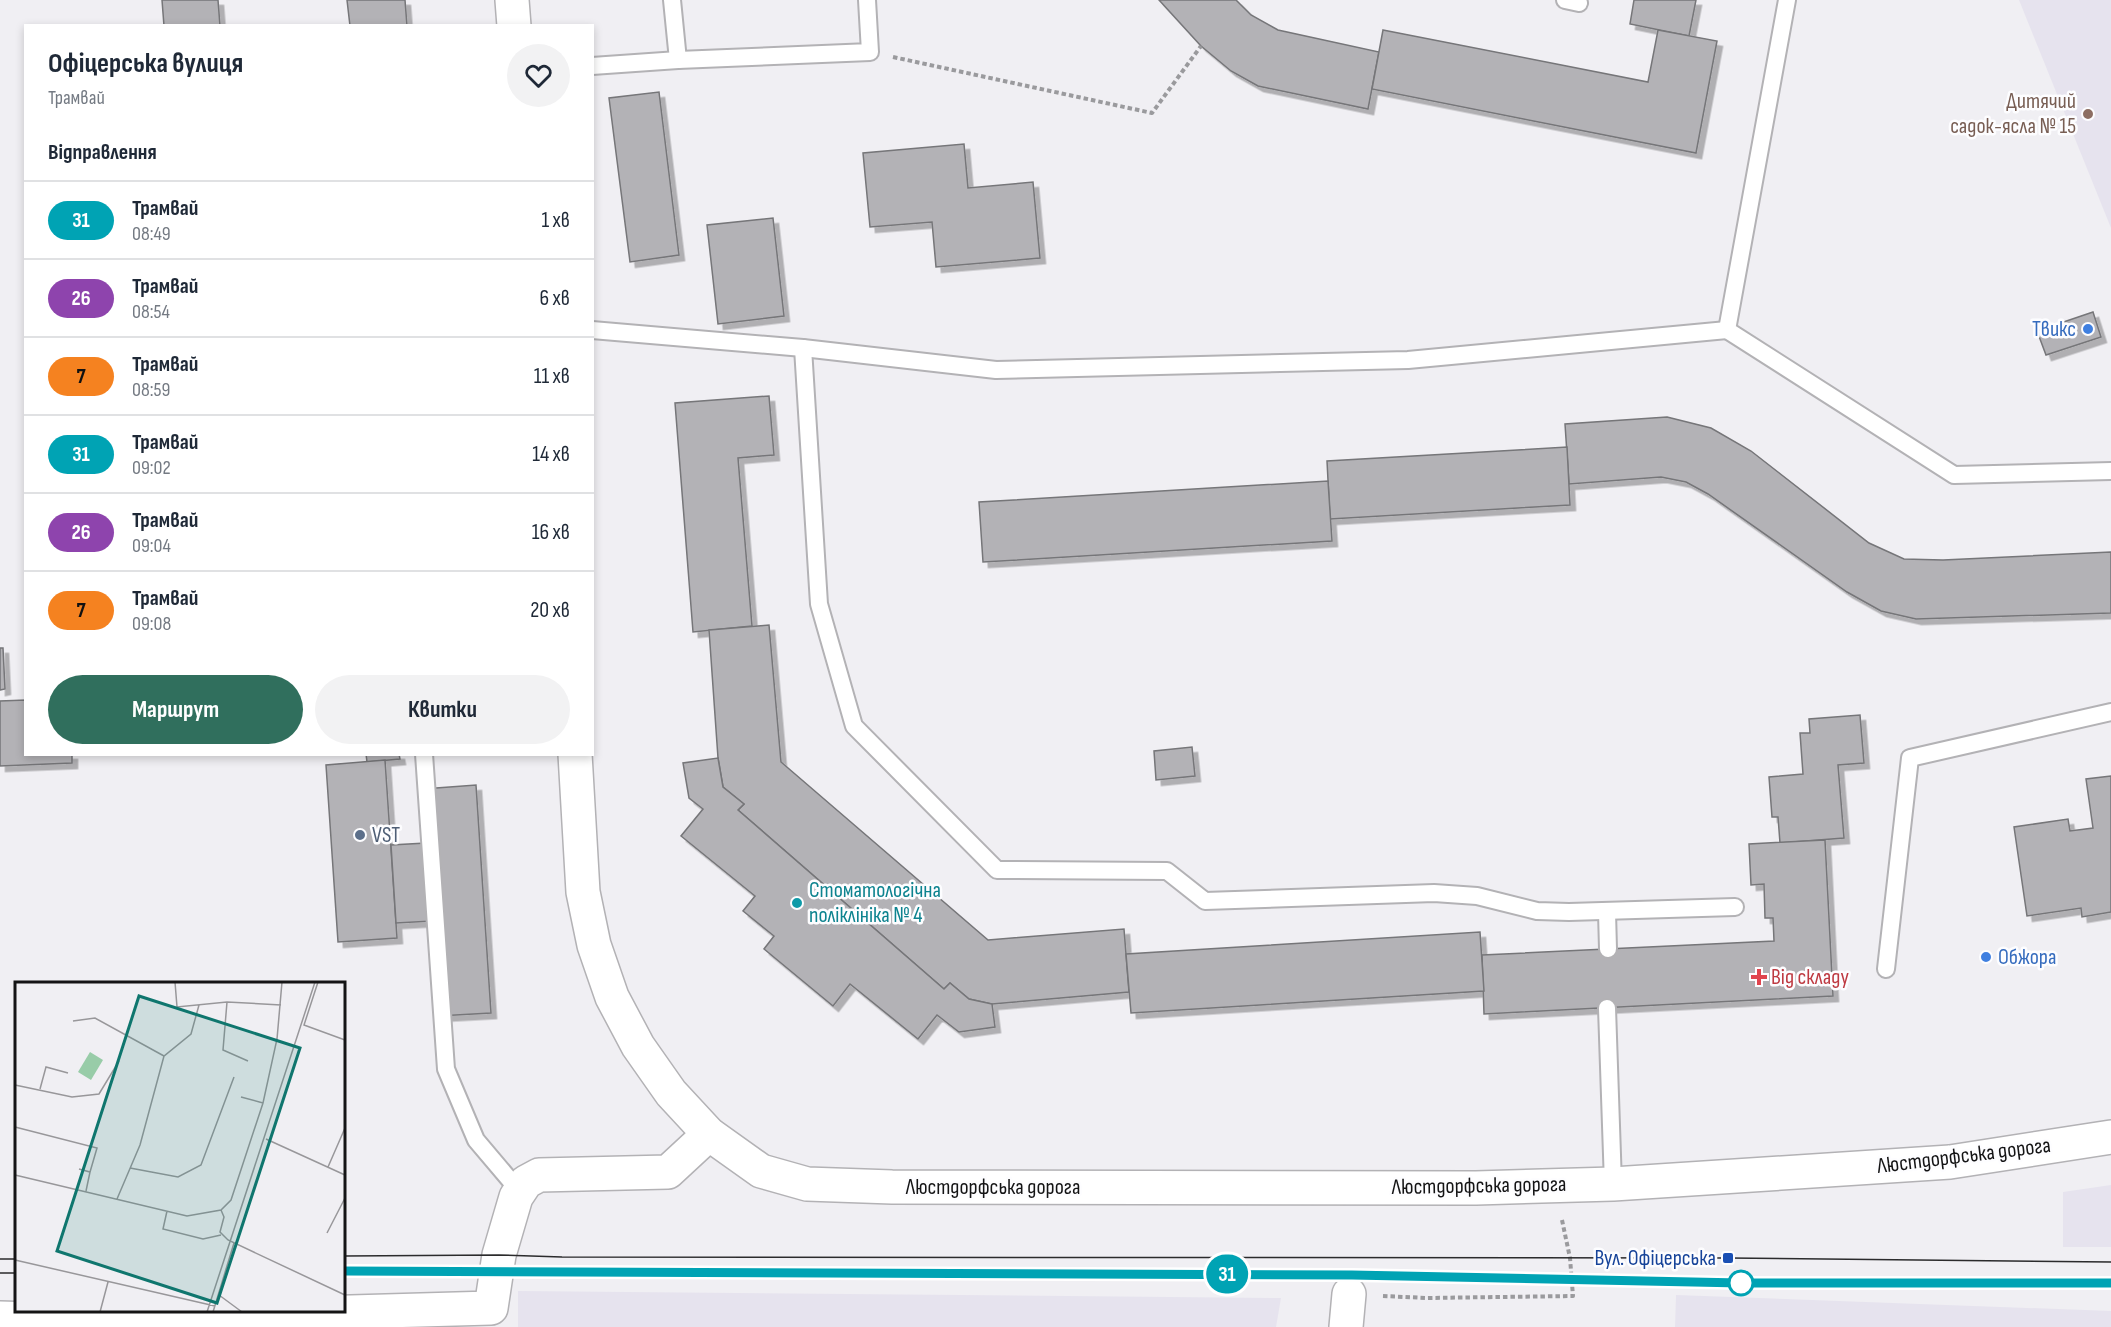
<!DOCTYPE html>
<html lang="uk">
<meta charset="utf-8">
<style>
:root{--surface:#fff;--page:#f2f2f3;--text:#1f2937;--muted:#747a83;--line:#e0e1e3;--accent:#306f5d}
body{margin:0;font-family:"Sofia Sans Condensed",sans-serif;background:var(--page);color:var(--text);height:100vh;display:flex;flex-direction:column;font-size:22px;white-space:nowrap}
*{box-sizing:border-box;margin:0}
p{font-size:20px;color:var(--muted)}
.icon{flex:none;width:33px;height:33px;fill:none;stroke:currentColor;stroke-width:2;stroke-linecap:round;stroke-linejoin:round}
.map{position:relative;flex:1;overflow:hidden}
.panel{position:absolute;left:24px;top:24px;width:570px;height:732px;display:flex;flex-direction:column;background:var(--surface);border-radius:0px;box-shadow:0 3px 9px #0003}
.panel>*{flex:none}
.badge{padding:0 12px;border-radius:20px;font-size:21px;line-height:39px}
.map>.badge{position:absolute;translate:-50% -50%;box-shadow:0 0 0 3px #fff}
h2{padding:0 24px;font-size:22px;line-height:54px}
.round{display:grid;place-items:center;flex:none;width:63px;height:63px;border-radius:32px;background:var(--page)}
.overview{display:flex;align-items:center;justify-content:space-between;height:102px;padding:0 24px}
h1{font-size:28px;font-weight:700;line-height:45px}
.action{display:flex;gap:12px;margin-top:auto;padding:12px 24px}
.action a{flex:1;height:69px;border-radius:36px;background:var(--accent);color:#fff;font-size:24px;font-weight:700;line-height:69px;text-align:center}
.action a+a{background:var(--page);color:var(--text)}
ul{padding:0;list-style:none}
li{display:flex;align-items:center;gap:18px;height:78px;padding:0 24px;border-top:2px solid var(--line)}
li div{flex:1}
li b{display:block;font-size:22px}
li em{font-style:normal}
li .badge{min-width:66px;font-weight:700;text-align:center}
.map>svg:first-child{display:block}
.built{fill:#e6e3ee}
.building{fill:#b3b2b6;stroke:#767679;stroke-width:1.5;filter:url(#shadow)}
.lines{fill:none;stroke-linecap:round;stroke-linejoin:round}
.lane-casing{stroke:#b3b2b5;stroke-width:20}
.street-casing{stroke:#b3b2b5;stroke-width:36}
.secondary-casing{stroke:#b3b2b5;stroke-width:36}
.path{stroke:#9a9a9d;stroke-width:4;stroke-dasharray:4.5 3;stroke-linecap:butt}
.lane{stroke:#fff;stroke-width:16}
.street{stroke:#fff;stroke-width:33}
.secondary{stroke:#fff;stroke-width:33}
.tram{stroke:#2b2b2c;stroke-width:1.5}
.line-casing{stroke:#fff;stroke-width:14}
.line{stroke:#00a3b4;stroke-width:9}
.education-dot{fill:#8d6e63;stroke:#fdfdff;stroke-width:2}
.shop-dot{fill:#3f7fe0;stroke:#fdfdff;stroke-width:2}
.service-dot{fill:#5c6f8a;stroke:#fdfdff;stroke-width:2}
.culture-dot{fill:#0f9aa8;stroke:#fdfdff;stroke-width:2}
.health-dot{fill:#e0444e;stroke:#fdfdff;stroke-width:2}
.transit-dot{fill:#1a4fb4;stroke:#fdfdff;stroke-width:2}
.stop-dot{fill:#fff;stroke:#00a3b4;stroke-width:3}
.labels{text-anchor:middle;dominant-baseline:central;stroke-width:5;stroke-linejoin:round;paint-order:stroke}
.education-label{font-size:22px;fill:#785e54;stroke:#fdfdff;text-anchor:end}
.shop-label{font-size:22px;fill:#366cbe;stroke:#fdfdff;text-anchor:end}
.service-label{font-size:22px;fill:#4e5e75;stroke:#fdfdff;text-anchor:start}
.culture-label{font-size:22px;fill:#0d838f;stroke:#fdfdff;text-anchor:start}
.health-label{font-size:22px;fill:#be3a42;stroke:#fdfdff;text-anchor:start}
.street-label{font-size:22px;fill:#141415;stroke:#fdfdff}
.transit-label{font-size:22px;fill:#164399;stroke:#fdfdff;text-anchor:end}
.inset-road{fill:none;stroke:#98979a;stroke-width:1.5}
.view{fill:#0f766e;fill-opacity:0.15;stroke:#0f766e;stroke-width:3}
.inset-edge{fill:none;stroke:#141415;stroke-width:3}
</style>
<div class="map">
<svg width="2111" height="1327" viewBox="0 0 2111 1327">
<defs>
<filter id="shadow"><feDropShadow dx="5.5" dy="5.5" stdDeviation="0" flood-color="#0004"/></filter>
</defs>
<rect width="100%" height="100%" fill="#f0eff3"/>
<g class="built">
<path d="M2019 0H2111V228Z"/>
<path d="M2111 1185V1247H2063V1192Z"/>
<path d="M518 1291 1281 1298 1276 1327H518Z"/>
<path d="M1676 1295 2111 1311V1327H1675Z"/>
</g>
<g class="building">
<path d="M162 0H218L220 26H164Z"/>
<path d="M347 0H405L407 26H350Z"/>
<path d="M1159 0H1236L1251 15 1278 30 1379 52 1368 109 1258 86 1231 71 1201 46Z"/>
<path d="M1634 0H1696L1689 36 1630 24Z"/>
<path d="M1383 30 1648 82 1658 30 1717 41 1696 153 1372 89Z"/>
<path d="M659 92 679 255 630 262 609 98Z"/>
<path d="M964 144 968 188 1033 182 1040 258 936 267 932 222 870 227 863 153Z"/>
<path d="M773 218 784 316 718 324 707 225Z"/>
<path d="M2093 312 2101 337 2046 355 2037 331Z"/>
<path d="M769 396 774 455 738 458 752 626 693 632 675 403Z"/>
<path d="M1667 417 1711 428 1751 451 1869 543 1904 559 1943 560 2111 552V613L1916 619 1881 611 1847 592 1708 494 1686 482 1661 477 1569 484 1565 424Z"/>
<path d="M1567 447 1570 505 1330 519 1327 461Z"/>
<path d="M1328 481 1332 541 983 562 979 502Z"/>
<path d="M769 625 781 762 988 940 1124 929 1129 992 992 1004 969 999 950 983 944 989 738 810 744 804 723 787 718 758 709 630Z"/>
<path d="M0 648H3L5 689 0 690Z"/>
<path d="M26 700V754H72V763L0 766V701Z"/>
<path d="M1860 715 1864 763 1838 765 1844 838 1780 843 1778 817H1772L1769 777 1803 774 1800 733H1810L1809 719Z"/>
<path d="M1192 747 1195 776 1156 780 1154 751Z"/>
<path d="M366 754H399L400 759 367 762Z"/>
<path d="M718 758 723 787 744 804 738 810 944 989 950 983 969 999 992 1004 995 1027 959 1032 937 1015 918 1039 850 984 833 1006 764 949 774 936 743 911 755 896 681 836 703 809 689 798 683 763Z"/>
<path d="M385 760 397 938 338 942 326 765Z"/>
<path d="M2111 776V912L2082 917 2081 908 2027 916 2014 827 2068 819 2070 831 2093 828 2086 779Z"/>
<path d="M476 785 491 1013 438 1016 432 921 396 923 391 845 426 843 423 789Z"/>
<path d="M1825 840 1833 996 1484 1014 1482 955 1774 941 1773 918H1765L1764 884 1751 885 1749 844Z"/>
<path d="M1480 932 1484 991 1131 1013 1126 954Z"/>
</g>
<g class="lines">
<g class="lane-casing">
<g id="lane">
<path d="M672 0 678 60 870 52 867 0"/>
<path d="M1565 0 1579 3"/>
<path d="M1787 0 1727 330 1954 475 2111 471"/>
<path d="M592 66 678 60"/>
<path d="M592 330 803 348 996 370 1408 360 1727 330"/>
<path d="M803 348 819 604 854 726 997 870 1167 871 1205 901 1434 893 1477 896 1537 911 1569 912 1735 907"/>
<path d="M424 754 446 1069 476 1140 520 1192"/>
<path d="M1607 912 1608 949"/>
<path d="M1886 969 1910 758 2111 712"/>
<path d="M1607 1008 1613 1184"/>
</g>
</g>
<g class="street-casing">
<path id="street" d="M1346 1327 1349 1294"/>
</g>
<g class="secondary-casing">
<g id="secondary">
<path d="M512 0 514 26"/>
<path d="M575 754 583 892 594 945 612 997 638 1046 671 1093 709 1134 761 1171 807 1184 892 1187 1476 1188 1613 1184 1950 1162 2111 1137"/>
<path d="M0 1318 64 1320 491 1308 499 1255 516 1197 526 1182 539 1175 668 1172 709 1134"/>
</g>
</g>
<g class="path">
<path d="M893 57 1152 113 1201 46"/>
<path d="M1383 1296 1427 1298 1573 1296 1570 1258 1562 1220"/>
</g>
<use href="#lane" class="lane"/>
<use href="#street" class="street"/>
<use href="#secondary" class="secondary"/>
<g class="tram">
<path d="M344 1256 499 1255 562 1257 1728 1258 2111 1262"/>
<path d="M0 1259H16"/>
<path d="M344 1271 1352 1275 1741 1283H2111"/>
<path d="M0 1273H16"/>
</g>
</g>
<g class="lines">
<g class="line-casing">
<path id="line" d="M344 1271 1352 1275 1741 1283H2111"/>
</g>
<use href="#line" class="line"/>
</g>
<circle class="education-dot" cx="2088" cy="114" r="6"/>
<g class="shop-dot">
<circle cx="2088" cy="329" r="6"/>
<circle cx="1986" cy="957" r="6"/>
</g>
<circle class="service-dot" cx="360" cy="835" r="6"/>
<circle class="culture-dot" cx="797" cy="903" r="6"/>
<path class="health-dot" d="M1756 968h6v6h6v6h-6v6h-6v-6h-6v-6h6z"/>
<rect class="transit-dot" x="1722" y="1252" width="12" height="12" rx="3"/>
<circle class="stop-dot" cx="1741" cy="1283" r="12"/>
<g class="labels">
<g class="education-label">
<text x="2076" y="101">Дитячий<tspan x="2076" dy="25">садок-ясла № 15</tspan></text>
</g>
<g class="shop-label">
<text x="2076" y="329">Твикс</text>
<text x="1998" y="957" text-anchor="start">Обжора</text>
</g>
<g class="service-label">
<text x="372" y="835">VST</text>
</g>
<g class="culture-label">
<text x="809" y="890">Стоматологічна<tspan x="809" dy="25">поліклініка № 4</tspan></text>
</g>
<g class="health-label">
<text x="1771" y="977">Від складу</text>
</g>
<g class="street-label">
<text transform="translate(1964 1156) rotate(-7)">Люстдорфська дорога</text>
<text transform="translate(1479 1186) rotate(-1)">Люстдорфська дорога</text>
<text x="993" y="1187">Люстдорфська дорога</text>
</g>
<g class="transit-label">
<text x="1716" y="1258">Вул. Офіцерська</text>
</g>
</g>
<g transform="translate(15 982)">
<rect width="330" height="330" fill="#f0eff3"/>
<path d="M75 70 88 78 76 98 63 90Z" fill="#98cca8"/>
<path class="inset-road" d="M160 0 162 25 212 20 266 23M303 0 289 43 330 58M212 20 208 68 233 79M58 39 80 36 149 74 176 52 184 23M0 103 57 115 84 112 104 79M25 107 31 85 53 91M226 115 248 121M0 145 82 166 75 190 64 187M251 157 330 193M313 185 330 146M115 186 163 195 186 183 219 95M0 193 172 234 206 228 216 218 248 121 262 57 267 0M71 209 75 190M102 217 125 163 149 74M206 228 209 235 205 250 213 258 330 313M152 229 148 247 188 257 206 253M312 251 330 216M0 278 200 324M204 313 227 330M85 330 93 300M192 330 300 0M198 330 219 261"/>
<path class="view" d="M124 14 285 66 202 321 42 269Z"/>
<rect width="330" height="330" class="inset-edge"/>
</g>
</svg>
<b class="badge" style="left:1227px;top:1274px;background:#00a3b4;color:#fff">31</b>
<section class="panel">
<div class="overview"><div><h1>Офіцерська вулиця</h1><p>Трамвай</p></div><a class="round"><svg class="icon" aria-label="heart" viewBox="0 0 24 24"><path d="M12 20l-8-8c-3-5 5-10 8-4 3-6 11-1 8 4z"/></svg></a></div>
<h2>Відправлення</h2>
<ul>
<li><span class="badge" style="background:#00a3b4;color:#fff">31</span><div><b>Трамвай</b><p>08:49</p></div><em>1 хв</em></li>
<li><span class="badge" style="background:#8e44ad;color:#fff">26</span><div><b>Трамвай</b><p>08:54</p></div><em>6 хв</em></li>
<li><span class="badge" style="background:#f58220;color:#111">7</span><div><b>Трамвай</b><p>08:59</p></div><em>11 хв</em></li>
<li><span class="badge" style="background:#00a3b4;color:#fff">31</span><div><b>Трамвай</b><p>09:02</p></div><em>14 хв</em></li>
<li><span class="badge" style="background:#8e44ad;color:#fff">26</span><div><b>Трамвай</b><p>09:04</p></div><em>16 хв</em></li>
<li><span class="badge" style="background:#f58220;color:#111">7</span><div><b>Трамвай</b><p>09:08</p></div><em>20 хв</em></li>
</ul>
<div class="action"><a>Маршрут</a><a>Квитки</a></div>
</section>
</div>
